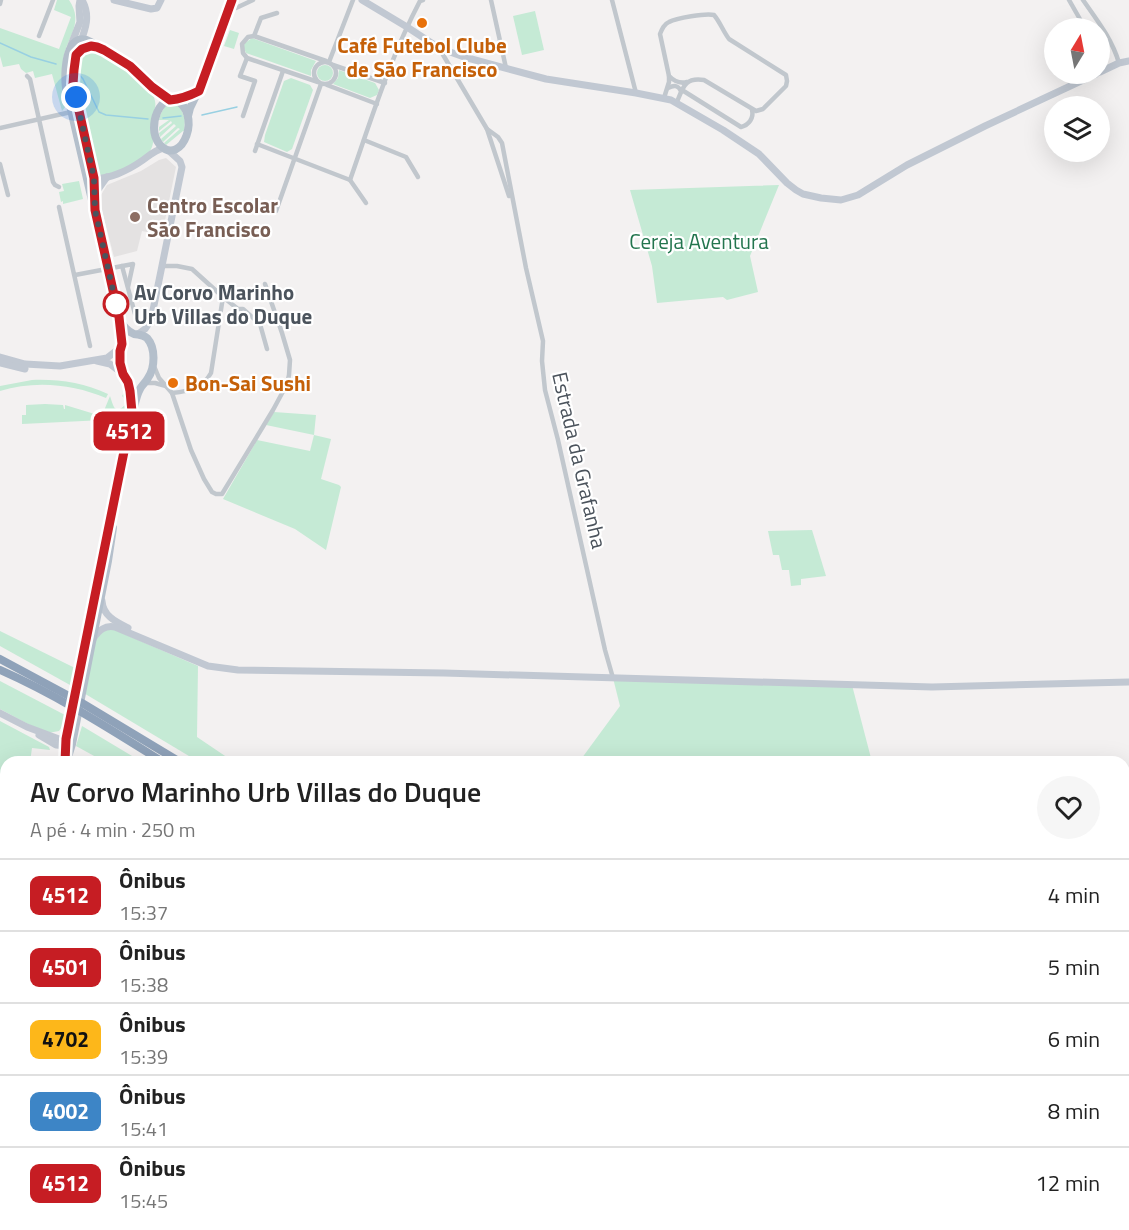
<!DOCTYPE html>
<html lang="pt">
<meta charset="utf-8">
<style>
:root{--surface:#fff;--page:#f6f6f6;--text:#222;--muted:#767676;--line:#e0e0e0}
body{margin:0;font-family:"Titillium Web",sans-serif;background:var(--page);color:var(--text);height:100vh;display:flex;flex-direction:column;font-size:22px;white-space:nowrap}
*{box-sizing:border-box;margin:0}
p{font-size:20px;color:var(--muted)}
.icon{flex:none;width:33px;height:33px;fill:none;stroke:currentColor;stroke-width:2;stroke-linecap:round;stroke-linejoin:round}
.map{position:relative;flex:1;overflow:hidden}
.sheet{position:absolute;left:0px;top:756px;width:1130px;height:474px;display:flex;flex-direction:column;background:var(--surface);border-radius:18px 18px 0 0;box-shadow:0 6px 24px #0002}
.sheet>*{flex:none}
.badge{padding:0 12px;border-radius:9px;font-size:21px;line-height:39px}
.needle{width:39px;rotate:10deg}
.controls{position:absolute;left:1044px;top:18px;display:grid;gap:12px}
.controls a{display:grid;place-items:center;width:66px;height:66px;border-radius:50%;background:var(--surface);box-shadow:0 6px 24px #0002;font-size:30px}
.you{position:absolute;width:30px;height:30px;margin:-15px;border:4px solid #fff;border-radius:50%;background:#1a73e8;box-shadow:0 0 0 9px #1a73e833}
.map>.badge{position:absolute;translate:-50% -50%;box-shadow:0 0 0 3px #fff}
.round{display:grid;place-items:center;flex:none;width:63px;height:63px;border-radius:32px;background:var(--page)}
.overview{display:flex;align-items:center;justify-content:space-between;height:102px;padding:0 30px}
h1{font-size:28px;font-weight:600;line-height:45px}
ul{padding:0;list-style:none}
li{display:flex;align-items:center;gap:18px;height:72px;padding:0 30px;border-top:2px solid var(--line)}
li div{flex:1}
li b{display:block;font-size:22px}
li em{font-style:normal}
li .badge{min-width:66px;font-weight:700;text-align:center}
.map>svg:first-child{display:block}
.education{fill:#e4e2e2}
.green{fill:#c5ead5}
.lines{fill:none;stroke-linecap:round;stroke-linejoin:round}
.stream{stroke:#98d0e2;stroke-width:1.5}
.street{stroke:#c1c7cd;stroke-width:4.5}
.secondary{stroke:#c1c8d2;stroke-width:7}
.primary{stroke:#b4bfcb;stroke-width:8}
.highway{stroke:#8fa2b9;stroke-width:8}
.line-casing{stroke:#fff;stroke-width:14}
.line{stroke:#c61d23;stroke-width:9}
.walk{stroke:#4b535c;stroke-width:6;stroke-dasharray:0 10.8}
.food-dot{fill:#e8710a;stroke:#fff;stroke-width:2}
.education-dot{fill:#8d6e63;stroke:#fff;stroke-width:2}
.stop-dot{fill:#fff;stroke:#c61d23;stroke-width:3}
.labels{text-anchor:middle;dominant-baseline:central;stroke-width:4.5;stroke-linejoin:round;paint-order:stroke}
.food-label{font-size:21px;font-weight:bold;fill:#c56008;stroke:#fff}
.education-label{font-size:21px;font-weight:bold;fill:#785e54;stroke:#fff;text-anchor:start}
.park-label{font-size:21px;fill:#23754e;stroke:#fff}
.stop-label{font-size:21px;font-weight:bold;fill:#4b535c;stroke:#fff;text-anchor:start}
.street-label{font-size:21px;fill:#4b535c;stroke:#fff}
</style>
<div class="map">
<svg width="1129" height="1230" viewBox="0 0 1129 1230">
<rect width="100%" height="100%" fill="#f3f1f1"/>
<path class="education" d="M166 158 176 167 162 235 142 231 137 251 114 257 100 203 101 195 107 185 141 171 159 160Z"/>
<g class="green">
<path d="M57 0H69C86 25 64 39 63 63 63 77 65 92 66 106L62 111 52 74 35 78 33 71 26 73 21 69 19 64 3 67 0 56V28L59 49 71 17 54 10Z"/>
<path d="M535 11 544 50 522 55 513 16Z"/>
<path d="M230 30 239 33 234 49 224 46Z"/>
<path d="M252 38 316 61 311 70V76L246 53 243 46 245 43Z"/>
<path d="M93 49C111 55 152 80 155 101 157 109 151 116 151 124 151 132 155 140 152 147 146 163 111 175 96 176L76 85V62L82 51Z"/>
<circle cx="325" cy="73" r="8"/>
<path d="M339 70 375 83 379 90 377 95 370 98 333 84 338 78Z"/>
<path d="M291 78 310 85 313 90 292 149 287 152 264 142 265 135 284 81Z"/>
<path d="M172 102 179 104 185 119 184 131H183L166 145 164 143 180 129 178 128 163 142 161 139 176 126 174 124 160 137 159 133 172 123 171 121 159 131V127L169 120H159C161 112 164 106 172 102Z"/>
<path d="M79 181 83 199 63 204V201L61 202 59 192 64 191 62 184Z"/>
<path d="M779 185 750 256 758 292 727 300 723 297 657 303 652 266 630 190Z"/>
<path d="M32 380C59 379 84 383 108 394L106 398C73 384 35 380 0 391V386Z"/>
<path d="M125 391 128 401 124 419 22 424V415H26V405L45 404 63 405 64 409H65V405L98 415 103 413 110 396C113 404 114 416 125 405L124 398 122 396Z"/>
<path d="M274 412 316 415 314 435 331 439 321 479 339 485 341 487 326 550 295 529 223 499 257 440 310 451 314 435 266 425Z"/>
<path d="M812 530 826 576 801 579V585L791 586 789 570H782L779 555H773L768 531Z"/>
<path d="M105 629 115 630 198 666 197 737 234 762H199L82 692 93 639Z"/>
<path d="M0 631 75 668 70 685 0 646Z"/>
<path d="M613 678 852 685 872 762H579L620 706Z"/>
<path d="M0 681 65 715 63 725 59 731 48 733 41 731 0 709Z"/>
<path d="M0 721 49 747 50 750 32 748 30 762H6V776L0 775Z"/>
<path d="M82 726 142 762H105L76 746Z"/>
<path d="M0 839 6 840V894H0Z"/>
<path d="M863 1224H891L901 1230H871Z"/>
</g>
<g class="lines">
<g class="stream">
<path d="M0 43 31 57 56 64"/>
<path d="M77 72 83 79 99 112 106 115 148 119"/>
<path d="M202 115 237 107"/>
<path d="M163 118 181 116"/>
</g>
<g class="street">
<path d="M491 0 506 68"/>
<path d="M612 0 636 93"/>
<path d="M1069 0 1085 28"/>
<path d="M1083 0C1097 20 1112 39 1119 63"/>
<path d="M0 4 1 0"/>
<path d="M236 8 253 0"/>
<path d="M39 36 53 0"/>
<path d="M254 36 261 18 277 13"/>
<path d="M439 48 487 129 509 196"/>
<path d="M1100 53 1101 56"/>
<circle cx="325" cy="73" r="11"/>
<path d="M329 62 353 0"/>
<path d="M333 65 385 83"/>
<path d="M27 76 30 79 53 182 55 185 59 187"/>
<path d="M669 76C674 81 680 84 687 82"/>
<path d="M318 82 247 58 243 53 242 44 248 37 254 36 326 61"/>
<path d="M327 85 377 104"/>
<path d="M668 88C674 85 678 85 681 91"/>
<path d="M682 90 741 127C749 125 754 118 752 110"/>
<path d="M664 98 669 82V76L660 34C662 29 664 24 669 22 676 18 706 13 714 15 720 22 723 31 729 39L786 75 787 81 786 86 763 109 756 111 704 80C685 77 683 87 677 102"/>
<path d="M243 116 255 81 240 76 247 58"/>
<path d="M0 128 71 112"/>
<path d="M487 129 498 137 502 143 526 268 543 341 542 361 545 390 558 440 605 650 613 678"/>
<path d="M364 140 406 157 418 177"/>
<path d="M257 144 350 180 366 203"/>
<path d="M255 151 283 71"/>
<path d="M0 164 8 195"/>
<path d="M350 180C371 120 390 58 420 1L423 0"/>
<path d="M59 207 90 346"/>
<path d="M276 211 321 84"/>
<path d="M122 266 135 314"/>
<path d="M162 266H177L192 269 223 297 238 309H243L260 324 267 349"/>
<path d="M75 275 133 264 128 287"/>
<path d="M154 366 159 378 172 393 191 450 204 479 212 492 216 494H222L273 410 287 384 289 375 290 360 282 333 265 284"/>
<path d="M145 383H155L166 386"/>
<path d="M172 393C190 391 202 389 211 373L223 297"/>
<path d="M133 1224 134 1230"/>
<path d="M819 1224 828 1230"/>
<path d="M26 1230 27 1224"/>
<path d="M103 1230V1224"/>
<path d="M194 1230V1224"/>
</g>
<g class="secondary">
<path d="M114 0 151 9 157 8 161 0"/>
<path d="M362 0 407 27 439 48 464 57 546 79 636 93 671 100 723 130 759 154 787 183 796 190 803 194 821 198 841 200 858 195 907 165 985 126 1096 74"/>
<path d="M71 45 80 22 79 6 80 0"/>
<path d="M76 55C82 36 93 19 82 0"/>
<path d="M1100 72 1119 63 1129 61"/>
<path d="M90 178C107 181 129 170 143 160 150 155 155 150 164 148"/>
<path d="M96 198 97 191 107 177"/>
<path d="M138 334 145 329 151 320 182 167 180 161 169 151"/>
<path d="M0 357 25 364 60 366 107 358 121 347"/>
<path d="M97 361 110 364 123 374"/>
<path d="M0 363 25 369"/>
<path d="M102 601C103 616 116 622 128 628"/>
<path d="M93 639C99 630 105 625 115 627L208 666 238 670 444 673 932 687 1129 682"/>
<path d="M0 713 27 727 59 739 65 745"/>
<path d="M39 735 56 745 67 746"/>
<path d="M1124 1103 1129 1104"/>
<path d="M481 1230 484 1224"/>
</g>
<g class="primary">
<path d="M174 99C204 112 182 168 160 145 156 140 154 134 154 128 154 118 158 105 168 100 172 99 177 99 182 98 188 97 193 94 199 91"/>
<path d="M188 116 190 108 205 77 232 0"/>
<path d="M95 199 94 178 92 167 76 97C72 77 68 45 97 47"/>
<path d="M133 412 130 391 128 382 123 374 120 363V351L122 344 119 317 66 88C64 74 65 28 91 42 94 43 96 46 99 47 110 54 121 58 131 66 138 72 144 79 151 86 157 91 164 95 170 100"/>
<path d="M68 757 72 744 108 561 113 528"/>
<path d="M65 762V745L70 719 133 412C135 404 136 396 140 389 142 385 146 382 148 378 155 368 156 348 147 338 142 334 139 335 134 334 128 332 123 326 121 321"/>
<path d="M0 1071 6 1042"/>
</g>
<g class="highway">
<path d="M0 659 82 703 180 762"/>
<path d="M0 670C57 695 110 729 163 762"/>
<path d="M860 1224 868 1230"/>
<path d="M909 1224 918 1230"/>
<path d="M928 1224 937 1230"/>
<path d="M963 1224 974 1230"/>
</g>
</g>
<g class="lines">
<g class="line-casing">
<path id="line" d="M65 762 66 739 132 412 130 391 128 382 123 374 120 363V351L122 344 119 317 95 210 94 178 73 84 74 70 76 55 82 49 91 46 97 47 104 50 130 66 152 87 170 100C181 99 189 96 199 91L232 0"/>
</g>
<use href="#line" class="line"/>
<path class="walk" d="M76 97 94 178 95 210 116 304"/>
</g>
<g class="food-dot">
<circle cx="422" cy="23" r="6"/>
<circle cx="173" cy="383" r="6"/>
</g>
<circle class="education-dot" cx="135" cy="217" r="6"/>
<circle class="stop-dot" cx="116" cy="304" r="12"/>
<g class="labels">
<g class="food-label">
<text x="422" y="45">Café Futebol Clube<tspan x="422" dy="24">de São Francisco</tspan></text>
<text x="185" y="383" text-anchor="start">Bon-Sai Sushi</text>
</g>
<g class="education-label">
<text x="147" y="205">Centro Escolar<tspan x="147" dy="24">São Francisco</tspan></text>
</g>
<g class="park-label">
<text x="699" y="241">Cereja Aventura</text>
</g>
<g class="stop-label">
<text x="134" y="292">Av Corvo Marinho<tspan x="134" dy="24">Urb Villas do Duque</tspan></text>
</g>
<g class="street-label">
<text transform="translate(580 460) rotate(77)">Estrada da Grafanha</text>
</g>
</g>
</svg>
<div class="controls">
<a><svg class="needle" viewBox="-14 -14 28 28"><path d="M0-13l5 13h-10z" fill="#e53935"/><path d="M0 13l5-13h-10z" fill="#767676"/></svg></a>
<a><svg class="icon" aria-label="layers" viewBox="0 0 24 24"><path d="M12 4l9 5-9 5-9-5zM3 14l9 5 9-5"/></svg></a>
</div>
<div class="you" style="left:76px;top:97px"></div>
<b class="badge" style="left:129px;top:431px;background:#c61d23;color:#fff">4512</b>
<section class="sheet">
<div class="overview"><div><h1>Av Corvo Marinho Urb Villas do Duque</h1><p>A pé · 4 min · 250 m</p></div><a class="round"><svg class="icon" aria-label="heart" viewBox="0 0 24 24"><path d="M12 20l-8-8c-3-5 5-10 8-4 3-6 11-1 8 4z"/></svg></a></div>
<ul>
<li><span class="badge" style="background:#c61d23;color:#fff">4512</span><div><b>Ônibus</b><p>15:37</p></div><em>4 min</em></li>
<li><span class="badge" style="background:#c61d23;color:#fff">4501</span><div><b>Ônibus</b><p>15:38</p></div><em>5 min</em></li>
<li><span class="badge" style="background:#fdb71a;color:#111">4702</span><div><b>Ônibus</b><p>15:39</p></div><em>6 min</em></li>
<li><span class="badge" style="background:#3d85c6;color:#fff">4002</span><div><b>Ônibus</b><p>15:41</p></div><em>8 min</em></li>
<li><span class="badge" style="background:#c61d23;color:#fff">4512</span><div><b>Ônibus</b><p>15:45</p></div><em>12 min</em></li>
</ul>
</section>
</div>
